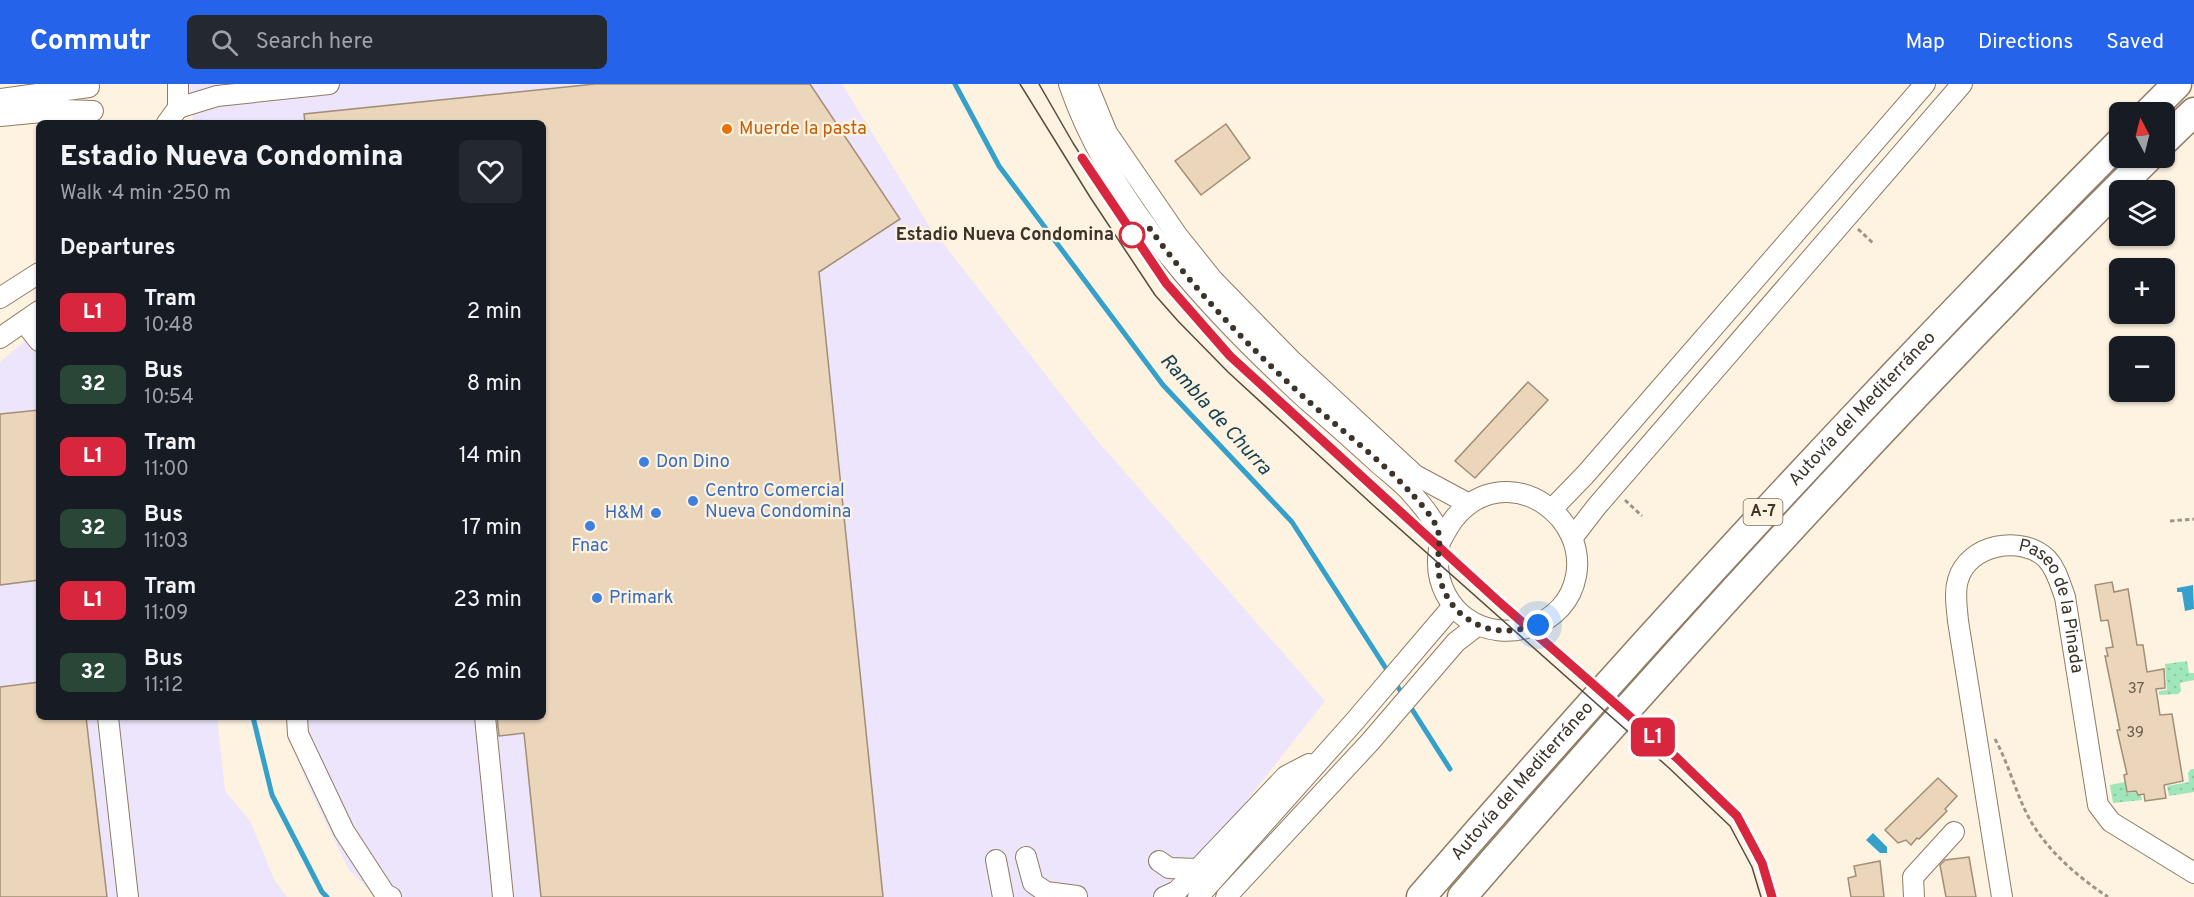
<!DOCTYPE html>
<meta charset="utf-8">
<style>
:root{--surface:#171b24;--page:#242831;--text:#f1f3f6;--muted:#9ea1a6;--accent:#2563eb}
body{margin:0;font-family:Overpass,sans-serif;background:var(--page);color:var(--text);height:100vh;display:flex;flex-direction:column;font-size:22px;white-space:nowrap}
*{box-sizing:border-box;margin:0}
p{font-size:20px;color:var(--muted)}
.icon{flex:none;width:33px;height:33px;fill:none;stroke:currentColor;stroke-width:2;stroke-linecap:round;stroke-linejoin:round}
.map{position:relative;flex:1;overflow:hidden}
.panel{position:absolute;left:36px;top:36px;width:510px;height:600px;display:flex;flex-direction:column;background:var(--surface);border-radius:9px;box-shadow:0 2px 4px #0004}
.panel>*{flex:none}
.badge{padding:0 12px;border-radius:9px;font-size:21px;line-height:39px}
.needle{width:39px;rotate:353deg}
.tools{position:absolute;left:2109px;top:18px;display:grid;gap:12px}
.tools a{display:grid;place-items:center;width:66px;height:66px;border-radius:9px;background:var(--surface);box-shadow:0 2px 4px #0004;font-size:30px}
.you{position:absolute;width:30px;height:30px;margin:-15px;border:4px solid #fff;border-radius:50%;background:#1a73e8;box-shadow:0 0 0 9px #1a73e833}
.map>.badge{position:absolute;translate:-50% -50%;box-shadow:0 0 0 3px #fff}
h2{padding:0 24px;font-size:22px;line-height:54px}
.round{display:grid;place-items:center;flex:none;width:63px;height:63px;border-radius:9px;background:var(--page)}
.headline{display:flex;align-items:center;justify-content:space-between;height:102px;padding:0 24px}
h1{font-size:28px;font-weight:800;line-height:45px}
ul{padding:0;list-style:none}
li{display:flex;align-items:center;gap:18px;height:72px;padding:0 24px}
li div{flex:1}
li b{display:block;font-size:22px}
li em{font-style:normal}
li .badge{min-width:66px;font-weight:700;text-align:center}
header{display:flex;align-items:center;gap:36px;box-sizing:border-box;height:84px;padding:0 30px;background:var(--accent);color:#fff}
header strong{font-size:28px}
nav{display:flex;gap:33px;margin-inline-start:auto;font-size:21px}
.search{width:420px;height:54px;background:var(--page);display:flex;align-items:center;gap:15px;box-sizing:border-box;padding:0 21px;border-radius:9px;color:var(--muted);font-size:22px}
.map>svg:first-child{display:block}
.commercial{fill:#ede5fb}
.grass{fill:url(#grass-dots)}
.water{fill:#35a1ca}
.lines{fill:none;stroke-linecap:round;stroke-linejoin:round}
.stream{stroke:#35a1ca;stroke-width:5}
.building{fill:#ebd6bb;stroke:#a18e74;stroke-width:1.5}
.minor-casing{stroke:#8f7c63;stroke-width:22}
.highway-casing{stroke:#8f7c63;stroke-width:31}
.path{stroke:#9f9587;stroke-width:3;stroke-dasharray:4.5 3;stroke-linecap:butt}
.minor{stroke:#fff;stroke-width:20}
.highway{stroke:#fff;stroke-width:28}
.tram{stroke:#544c40;stroke-width:1.5}
.line-casing{stroke:#fff;stroke-width:14}
.line{stroke:#d7263d;stroke-width:9}
.walk{stroke:#3c3429;stroke-width:6;stroke-dasharray:0 10.8}
.food-dot{fill:#e8710a;stroke:#fef2e1;stroke-width:2}
.stop-dot{fill:#fff;stroke:#d7263d;stroke-width:3}
.shop-dot{fill:#3f7fe0;stroke:#fef2e1;stroke-width:2}
.labels{text-anchor:middle;dominant-baseline:central;stroke-width:4.5;stroke-linejoin:round;paint-order:stroke}
.number-label{font-size:15px;fill:#685c4e}
.shield{fill:#fef2e1;stroke:#766d60;stroke-width:1.5}
.shield-label{font-size:16px;font-weight:bold;fill:#3c3429}
.food-label{font-size:18px;fill:#c56008;stroke:#fef2e1;text-anchor:start}
.stop-label{font-size:18px;font-weight:bold;fill:#3c3429;stroke:#fef2e1;text-anchor:end}
.street-label{font-size:18px;fill:#3c3429;stroke:#fef2e1}
.shop-label{font-size:18px;fill:#366cbe;stroke:#fef2e1;text-anchor:start}
.water-label{font-size:20px;font-style:italic;fill:#164355;stroke:#fef2e1}
</style>
<header>
<strong>Commutr</strong>
<div class="search"><svg class="icon" aria-label="search" viewBox="0 0 24 24"><circle cx="10" cy="10" r="6"/><path d="M15 15l6 6"/></svg>Search here</div>
<nav><a>Map</a><a>Directions</a><a>Saved</a></nav>
</header>
<div class="map">
<svg width="2194" height="813" viewBox="0 0 2194 813">
<defs>
<pattern id="grass-dots" width="8" height="8" patternUnits="userSpaceOnUse" patternTransform="scale(1.5)"><rect width="8" height="8" fill="#a0e6bb"/><path d="M2 2h.1M6 6h.1" fill="none" stroke="#8bc6a1" stroke-width="1.8" stroke-linecap="round"/></pattern>
</defs>
<rect width="100%" height="100%" fill="#fef2e1"/>
<g class="commercial">
<path d="M189 0H842L928 140 1095 354 1325 617 1171 813H376L349 786 308 702 288 647 286 633H543V39H193Z"/>
<path d="M39 245V633H217L225 707 250 737 275 797 287 813H0V278Z"/>
</g>
<g class="grass">
<path d="M2187 577 2189 589H2194V596L2180 599 2181 607 2178 610 2159 611V607L2167 606 2165 580Z"/>
<path d="M2191 685H2194V708L2169 712 2167 702 2189 698 2188 689Z"/>
<path d="M2125 698 2127 709 2136 708 2137 711H2141L2142 716 2113 719 2110 701Z"/>
</g>
<g class="water">
<path d="M2193 501 2194 525 2185 527 2182 508H2177V504Z"/>
<path d="M1873 749 1887 763V769H1880L1866 756Z"/>
</g>
<g class="lines">
<g class="stream">
<path d="M955 0 999 82 1163 301 1292 438 1403 611"/>
<path d="M1408 619 1450 685"/>
<path d="M253 633 272 711 322 808 327 813"/>
</g>
</g>
<g class="building">
<path d="M595 0H810L900 135 819 188 883 813H541L524 649 499 652 497 633H543V39H305L304 30Z"/>
<path d="M1226 40 1250 74 1201 111 1175 77Z"/>
<path d="M1528 298 1548 316 1475 394 1455 377Z"/>
<path d="M39 326V496L0 501V330Z"/>
<path d="M2112 498 2114 508 2128 505 2137 561H2143L2147 588 2164 585 2165 604 2156 605 2160 631 2172 630 2183 697 2164 701 2166 714 2145 717 2144 710 2138 711 2136 707 2127 708 2124 691 2127 690 2117 646H2120L2105 572H2108L2106 564 2113 563 2108 536 2101 537 2095 501Z"/>
<path d="M39 598V633H86L107 813H0V603Z"/>
<path d="M1938 694 1957 712 1945 725 1947 727 1919 755 1917 754 1911 761 1906 756 1898 759 1885 746Z"/>
<path d="M1969 773 1976 813H1946L1940 781 1945 776Z"/>
<path d="M1880 777 1884 813H1851L1848 794 1856 792 1854 782Z"/>
</g>
<g class="lines">
<g class="minor-casing">
<g id="minor">
<path d="M1069 0C1110 121 1215 232 1308 317 1332 337 1355 358 1378 379 1389 389 1403 399 1413 411 1421 420 1432 434 1437 444 1443 457 1437 468 1438 480 1438 500 1449 522 1466 534 1505 562 1567 542 1576 492 1587 434 1518 383 1468 421 1454 431 1448 444 1440 458"/>
<path d="M1087 0 1107 49 1177 151 1213 196 1290 275 1415 391 1469 420"/>
<path d="M0 15 89 3"/>
<path d="M178 24 217 12 329 0"/>
<path d="M0 32 63 26 93 27"/>
<path d="M167 39 178 24V0"/>
<path d="M0 214 39 189"/>
<path d="M24 238 39 257"/>
<path d="M0 254 39 227"/>
<path d="M1553 424 1585 391 1925 0"/>
<path d="M1573 453 1597 422 1962 0"/>
<path d="M108 633 128 813"/>
<path d="M297 633 298 650 344 747 385 810 391 813"/>
<path d="M485 633 503 813"/>
<path d="M1026 773 1033 799 1046 808 1077 812"/>
<path d="M996 776 1003 813"/>
<path d="M1159 777 1169 784 1198 785"/>
<path d="M1164 813 1177 807 1286 692 1309 680"/>
<path d="M1198 813 1354 638 1453 522"/>
<path d="M1226 813 1370 658 1456 558 1478 541"/>
<path d="M1914 813 1913 793 1954 748"/>
<path id="s1" d="M2002 813 1958 537C1957 524 1954 509 1958 496 1968 460 2022 450 2047 475 2057 486 2060 500 2065 513L2098 721 2111 738 2194 789"/>
</g>
</g>
<g class="highway-casing">
<g id="highway">
<path d="M2149 28 2177 0"/>
<path d="M2164 57 2194 28"/>
<path id="s2" d="M1421 813C1646 553 1878 302 2120 58"/>
<path d="M1462 813C1682 559 1909 310 2148 74"/>
</g>
</g>
<g class="path">
<path d="M1858 145 1874 160"/>
<path d="M1625 416 1642 432"/>
<path d="M2170 437 2194 435"/>
<path d="M1995 655C2011 684 2018 720 2037 747 2056 774 2081 795 2108 813"/>
</g>
<use href="#minor" class="minor"/>
<use href="#highway" class="highway"/>
<g class="tram">
<path d="M1020 0 1090 113 1155 211 1178 237 1228 288 1374 422 1669 684 1730 742 1752 783 1761 813"/>
<path d="M1039 0 1073 59 1137 159 1166 199 1210 250 1300 337 1677 674 1737 732 1762 779 1772 813"/>
</g>
</g>
<g class="lines">
<g class="line-casing">
<path id="line" d="M1082 74 1166 199 1230 272 1498 517 1677 674 1737 732 1762 779 1772 813"/>
</g>
<use href="#line" class="line"/>
<path class="walk" d="M1132 151 1148 142C1194 206 1249 263 1307 316 1342 347 1381 376 1412 410 1420 419 1435 435 1438 447 1441 458 1438 467 1438 478 1437 498 1449 522 1465 533 1487 550 1513 549 1538 541"/>
</g>
<circle class="food-dot" cx="727" cy="45" r="6"/>
<circle class="stop-dot" cx="1132" cy="151" r="12"/>
<g class="shop-dot">
<circle cx="644" cy="378" r="6"/>
<circle cx="693" cy="417" r="6"/>
<circle cx="656" cy="429" r="6"/>
<circle cx="590" cy="442" r="6"/>
<circle cx="597" cy="514" r="6"/>
</g>
<g class="labels">
<g class="number-label">
<text x="2136" y="605">37</text>
<text x="2135" y="649">39</text>
</g>
<rect class="shield" x="1743.5" y="415" width="39" height="26" rx="4.5"/>
<g class="shield-label">
<text x="1763" y="428">A-7</text>
</g>
<g class="food-label">
<text x="739" y="45">Muerde la pasta</text>
</g>
<g class="stop-label">
<text x="1114" y="151">Estadio Nueva Condomina</text>
</g>
<g class="street-label">
<text stroke="none"><textPath href="#s2" startOffset="658">Autovía del Mediterráneo</textPath></text>
<text stroke="none"><textPath href="#s1" startOffset="472">Paseo de la Pinada</textPath></text>
<text stroke="none"><textPath href="#s2" startOffset="154">Autovía del Mediterráneo</textPath></text>
</g>
<g class="shop-label">
<text x="656" y="378">Don Dino</text>
<text x="705" y="407">Centro Comercial<tspan x="705" dy="21">Nueva Condomina</tspan></text>
<text x="644" y="429" text-anchor="end">H&amp;M</text>
<text x="590" y="462" text-anchor="middle">Fnac</text>
<text x="609" y="514">Primark</text>
</g>
<g class="water-label">
<text transform="translate(1215 331) rotate(48)">Rambla de Churra</text>
</g>
</g>
</svg>
<div class="tools">
<a><svg class="needle" viewBox="-14 -14 28 28"><path d="M0-13l5 13h-10z" fill="#e53935"/><path d="M0 13l5-13h-10z" fill="#9ea1a6"/></svg></a>
<a><svg class="icon" aria-label="layers" viewBox="0 0 24 24"><path d="M12 4l9 5-9 5-9-5zM3 14l9 5 9-5"/></svg></a>
<a>+</a>
<a>−</a>
</div>
<div class="you" style="left:1538px;top:541px"></div>
<b class="badge" style="left:1653px;top:653px;background:#d7263d;color:#fff">L1</b>
<section class="panel">
<div class="headline"><div><h1>Estadio Nueva Condomina</h1><p>Walk · 4 min · 250 m</p></div><a class="round"><svg class="icon" aria-label="heart" viewBox="0 0 24 24"><path d="M12 20l-8-8c-3-5 5-10 8-4 3-6 11-1 8 4z"/></svg></a></div>
<h2>Departures</h2>
<ul>
<li><span class="badge" style="background:#d7263d;color:#fff">L1</span><div><b>Tram</b><p>10:48</p></div><em>2 min</em></li>
<li><span class="badge" style="background:#294737;color:#fff">32</span><div><b>Bus</b><p>10:54</p></div><em>8 min</em></li>
<li><span class="badge" style="background:#d7263d;color:#fff">L1</span><div><b>Tram</b><p>11:00</p></div><em>14 min</em></li>
<li><span class="badge" style="background:#294737;color:#fff">32</span><div><b>Bus</b><p>11:03</p></div><em>17 min</em></li>
<li><span class="badge" style="background:#d7263d;color:#fff">L1</span><div><b>Tram</b><p>11:09</p></div><em>23 min</em></li>
<li><span class="badge" style="background:#294737;color:#fff">32</span><div><b>Bus</b><p>11:12</p></div><em>26 min</em></li>
</ul>
</section>
</div>
